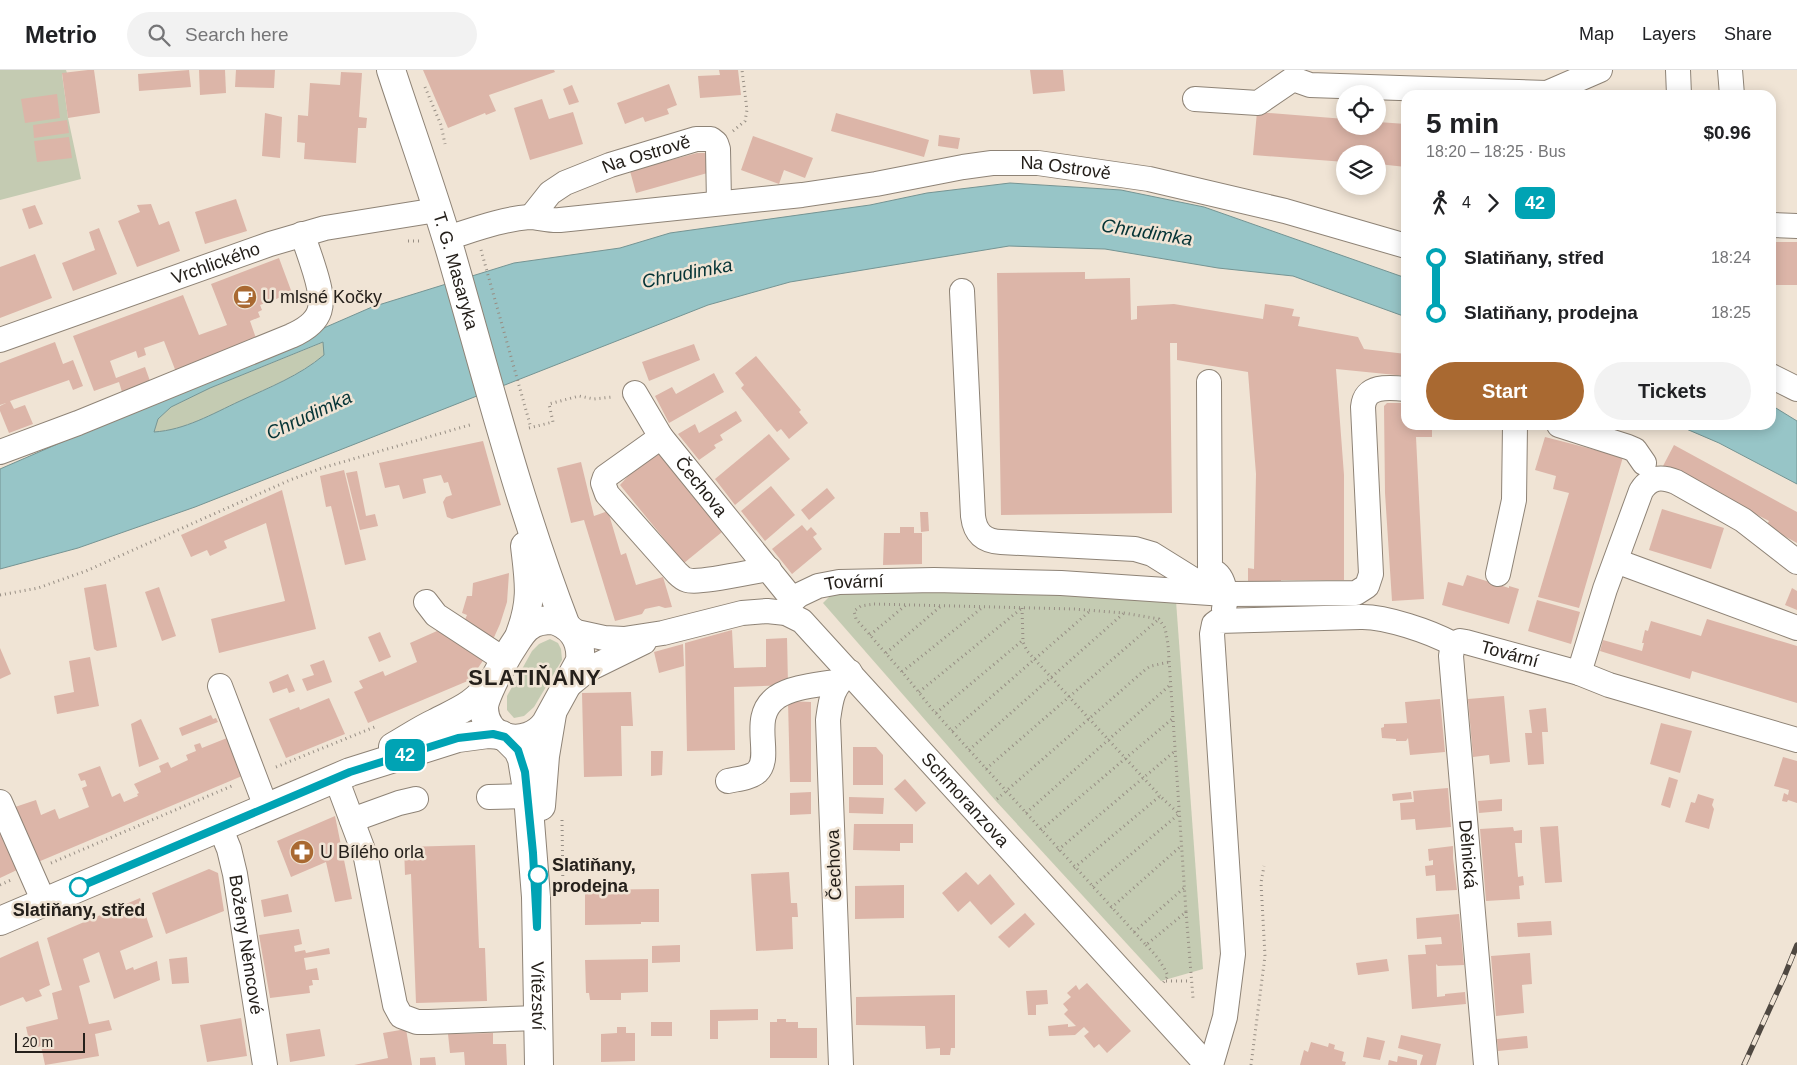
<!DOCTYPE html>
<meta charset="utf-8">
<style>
:root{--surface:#fff;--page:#f2f2f2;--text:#202124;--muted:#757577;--line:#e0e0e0;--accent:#a96931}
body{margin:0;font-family:Arial,sans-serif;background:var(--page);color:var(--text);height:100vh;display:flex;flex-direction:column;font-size:19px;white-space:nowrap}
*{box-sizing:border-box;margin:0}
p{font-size:16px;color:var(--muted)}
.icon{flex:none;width:28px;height:28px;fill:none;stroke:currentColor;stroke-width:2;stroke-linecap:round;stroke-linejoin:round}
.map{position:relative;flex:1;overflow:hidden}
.sheet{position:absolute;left:1401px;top:20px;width:375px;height:340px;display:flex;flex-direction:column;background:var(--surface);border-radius:15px;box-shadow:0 2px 12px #0003}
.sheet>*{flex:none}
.badge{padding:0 10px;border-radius:8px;font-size:18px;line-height:32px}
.buttons{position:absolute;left:1336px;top:15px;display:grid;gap:10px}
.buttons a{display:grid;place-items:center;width:50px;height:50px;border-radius:50%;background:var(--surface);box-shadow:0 2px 12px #0003;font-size:25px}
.scale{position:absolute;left:15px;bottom:12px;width:70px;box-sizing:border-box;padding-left:5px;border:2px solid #25201b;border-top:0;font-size:14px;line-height:18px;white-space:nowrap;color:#25201b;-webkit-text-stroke:4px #f0e4d5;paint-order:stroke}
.map>.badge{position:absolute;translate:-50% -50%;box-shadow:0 0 0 2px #fff}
.legs{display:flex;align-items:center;gap:8px;height:55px;padding:0 25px;font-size:16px}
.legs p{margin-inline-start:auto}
.headline{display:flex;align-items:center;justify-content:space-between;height:85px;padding:0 25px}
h1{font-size:28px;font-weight:800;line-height:38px}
.button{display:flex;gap:10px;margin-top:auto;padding:10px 25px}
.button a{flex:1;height:58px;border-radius:30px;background:var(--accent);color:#fff;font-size:20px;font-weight:800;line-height:58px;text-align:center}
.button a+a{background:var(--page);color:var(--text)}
ul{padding:0 25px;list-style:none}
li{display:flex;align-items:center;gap:18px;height:55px;font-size:19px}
li i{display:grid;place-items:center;width:8px;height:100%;margin:0 6px;background:currentColor}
li i::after{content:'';width:12px;height:12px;margin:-6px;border:4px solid;border-radius:50%;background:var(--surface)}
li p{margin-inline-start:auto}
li:first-child i{background:linear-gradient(#0000 50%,currentColor 0)}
li:last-child i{background:linear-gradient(currentColor 50%,#0000 0)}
header{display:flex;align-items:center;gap:30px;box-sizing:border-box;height:70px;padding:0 25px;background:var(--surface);border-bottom:1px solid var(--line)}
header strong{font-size:24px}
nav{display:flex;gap:28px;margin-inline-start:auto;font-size:18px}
.search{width:350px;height:45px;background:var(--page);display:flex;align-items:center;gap:12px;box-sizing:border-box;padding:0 18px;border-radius:28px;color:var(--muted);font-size:19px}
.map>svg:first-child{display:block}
.green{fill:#c4cbb2}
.water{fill:#97c5c7;stroke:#759493;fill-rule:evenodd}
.building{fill:#dcb5a8}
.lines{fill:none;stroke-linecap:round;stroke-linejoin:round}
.minor-casing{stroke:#8e8376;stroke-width:26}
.major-casing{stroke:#8e8376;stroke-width:30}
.path{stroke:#978e84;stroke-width:3;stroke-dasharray:1 4;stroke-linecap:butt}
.minor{stroke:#fff;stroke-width:24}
.major{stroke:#fff;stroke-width:28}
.rail-casing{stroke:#4f4841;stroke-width:5.5}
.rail{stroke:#f0e4d5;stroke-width:4;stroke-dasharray:11;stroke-linecap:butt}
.line-1-casing{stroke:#fff;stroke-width:11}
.line-1{stroke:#00a3b4;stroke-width:8}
.stop-1-dot{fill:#fff;stroke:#00a3b4;stroke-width:2.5}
.labels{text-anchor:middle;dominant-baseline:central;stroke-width:5;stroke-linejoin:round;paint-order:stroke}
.street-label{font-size:18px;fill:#25201b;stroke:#f0e4d5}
.poi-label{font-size:18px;fill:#25201b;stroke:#f0e4d5;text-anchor:start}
.stop-label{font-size:18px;font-weight:bold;fill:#25201b;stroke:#f0e4d5;text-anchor:start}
.water-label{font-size:19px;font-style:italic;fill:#053436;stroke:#f0e4d5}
.district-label{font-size:22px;font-weight:bold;letter-spacing:1px;fill:#25201b;stroke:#f0e4d5}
</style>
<header>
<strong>Metrio</strong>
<div class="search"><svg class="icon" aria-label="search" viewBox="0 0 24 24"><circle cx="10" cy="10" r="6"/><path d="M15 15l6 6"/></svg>Search here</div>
<nav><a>Map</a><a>Layers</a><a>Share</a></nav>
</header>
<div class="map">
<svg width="1797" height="995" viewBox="0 0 1797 995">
<rect width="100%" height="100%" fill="#f0e4d5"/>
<g class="green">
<path d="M0 0H66L67 3 62 4 68 48 81 109 0 130Z"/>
<path d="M324 272V285C298 306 270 317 240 331 212 344 185 360 154 362L158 349 171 337 210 318Z"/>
<path d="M837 519 1023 521 1176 531 1203 899 1161 911 995 730 823 533Z"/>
<path d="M550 569 558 573 561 579 562 590 534 637 524 646 514 648 507 640V626L532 581 539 574Z"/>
</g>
<g class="water">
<path d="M1010 113 1121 120 1204 137 1406 208V247L1293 206 1218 198 1105 179 1009 176 790 212 708 235 195 437 78 478 0 499V399L372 237 514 193 620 178 670 163 870 135 927 123ZM323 272 324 285C299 306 270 317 240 331 212 344 185 360 154 362L158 349 171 337 210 318Z"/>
<path d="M1771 335 1797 351V414L1719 373 1677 355H1771Z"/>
</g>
<g class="building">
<path d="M88 0H94L100 43 68 48 62 3Z"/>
<path d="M189 0 191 17 165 19V12V19L139 21 138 4Z"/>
<path d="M199 0H225L226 23 200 25Z"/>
<path d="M236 0H275L274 18 235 17Z"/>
<path d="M423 0H554L555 2 489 25 496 41 486 45 485 43 448 58Z"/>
<path d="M719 0H738L741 25 700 28 698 6 720 5Z"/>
<path d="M1030 0H1063L1065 21 1033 24Z"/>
<path d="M341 2 362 3 359 47 367 48 366 58H358L356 93 304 89 305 73 297 72 298 45 308 46 310 13 340 15Z"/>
<path d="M669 14 677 35 667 39 669 44 645 52 643 47 625 54 617 33Z"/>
<path d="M572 15 579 32 569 35 563 19Z"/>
<path d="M57 24 60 48 25 53 21 29Z"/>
<path d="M542 29 549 49 573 42 583 74 530 90 514 38Z"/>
<path d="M1257 42 1345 49V56H1378V52L1406 54V97L1378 94V84H1345V92L1253 85Z"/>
<path d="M265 43 282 47 280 88 262 86Z"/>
<path d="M836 43 929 70 924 87 831 61Z"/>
<path d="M67 50 69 63 34 68 33 55Z"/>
<path d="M939 65 960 68 958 79 938 76Z"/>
<path d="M753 66 813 88 805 108 784 100 779 114 741 100Z"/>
<path d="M69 67 72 88 37 92 34 71Z"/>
<path d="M697 83H706L711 102 636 123 630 101Z"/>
<path d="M236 129 247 161 205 174 195 142Z"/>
<path d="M151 134 159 155 169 151 180 181 137 197 118 151 140 142 137 135Z"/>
<path d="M35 135 43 154 29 159 22 139Z"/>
<path d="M99 158 117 204 73 221 62 193 95 180 89 162Z"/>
<rect x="1771" y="172" width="26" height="43"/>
<path d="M35 184 52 228 0 248V197Z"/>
<path d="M279 188 292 223 260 235 262 240 258 242 260 247 250 251 257 271 176 302 164 271 144 278 146 285 138 288 136 281 110 291 116 308 145 297 150 311 122 322 119 312 94 321 73 266 183 225 199 265 227 255 211 214Z"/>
<path d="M1085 202V209L1130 208 1131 250 1137 249V236L1174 234 1263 249 1265 234 1294 239 1292 246 1300 247 1298 256 1358 267 1364 279 1406 284V306L1336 299 1344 405V510H1281V513H1248V498L1254 499 1256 404 1248 302 1177 290V273H1170L1172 443 1001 445 997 203Z"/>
<path d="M55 272 63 294 73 290 83 316 73 320 69 310 10 331 14 339 25 335 33 354 9 363 0 341V336L6 333 0 335V293Z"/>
<path d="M694 274 700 290 649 311 642 292Z"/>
<path d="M756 286 801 340 799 342 808 353 789 369 781 359 777 362 741 318 744 315 735 303Z"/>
<path d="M714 303 724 322 669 353 655 326 672 317 676 324Z"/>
<path d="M1387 333H1406V355H1432V367H1416L1424 529 1392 531 1385 423 1384 336Z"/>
<path d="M736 341 742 351 720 365 723 370 714 375 716 378 699 390 678 364 695 354 699 363Z"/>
<path d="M769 364 790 389 735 435 715 409Z"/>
<path d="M1545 367 1623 387 1579 538 1538 527 1569 423 1553 419 1556 406 1535 400Z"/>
<path d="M483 371 501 435 452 449 447 447 443 432 446 427 452 425 448 412 444 413 441 405 423 409 426 423 403 429 399 415 385 418 379 393Z"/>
<path d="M1674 375 1797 442V473L1766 456 1769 451 1663 396Z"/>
<path d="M656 381 722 462 684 493 620 415 636 397Z"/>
<path d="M581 392 594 446 608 441 621 485 626 483 636 515 663 507 672 537 665 538 659 536 645 539 642 544 615 551 584 450 571 453 557 398Z"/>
<path d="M344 400 366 490 345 495 331 436 326 437 320 406Z"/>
<path d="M357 401 366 446 375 444 378 456 360 460 346 403Z"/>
<path d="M771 416 795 445 765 471 741 441Z"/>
<path d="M827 418 835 428 809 450 801 440Z"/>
<path d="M282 420 316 559 219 583 211 549 285 531 266 453 224 471 227 478 210 486 207 480 191 487 181 465Z"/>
<path d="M1662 439 1724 458 1711 499 1649 480Z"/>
<path d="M920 442H928L929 461 921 462Z"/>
<path d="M802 455 807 461 811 457 817 464 813 467 822 479 792 504 772 479Z"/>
<path d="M900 457H914V463H922V494L883 495 884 463H900Z"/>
<path d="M509 503 507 532 500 554 491 574 463 554 467 545 462 543 467 526H472L473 513Z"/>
<path d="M1467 505 1509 518V516L1519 519 1509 554 1442 535 1448 512 1463 516Z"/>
<path d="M106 514 117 577 97 581 94 579 84 518Z"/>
<path d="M159 517 176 566 162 571 145 522Z"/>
<path d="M1792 518 1797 521V540L1785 535Z"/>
<path d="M1537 530 1580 542 1571 574 1528 561Z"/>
<path d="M1707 549 1797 576V633L1692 601 1690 609 1600 581 1603 570 1642 581 1644 573H1642L1645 560 1648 561 1651 551 1701 566Z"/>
<path d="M441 556 486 586 470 610 368 653 354 622 363 618 359 611 383 601 385 606 417 592 410 573 437 561Z"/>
<path d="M732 560 734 598 766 597V569L787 568 788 615 734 617 735 680 687 681 685 573Z"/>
<path d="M380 562 391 587 379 592 368 567Z"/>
<path d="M683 574 684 596 659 603 654 582Z"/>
<path d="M0 578 11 604 0 609Z"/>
<path d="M90 587 99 636 57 644 54 626 74 622 69 591Z"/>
<path d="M324 590 332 612 307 621 302 609 314 605 310 595Z"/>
<path d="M288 604 295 621 289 623 287 618 273 623 269 612Z"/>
<path d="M631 622 633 656H621L622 706 584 707 582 623Z"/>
<path d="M1504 626 1510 692 1490 694 1489 685 1473 687 1468 629Z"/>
<path d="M329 628 345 664 286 688 269 649 299 637 300 640Z"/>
<path d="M1440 629 1445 682 1410 685 1408 668 1406 671H1396V669L1382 668 1381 658 1384 657V654L1407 653 1405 632Z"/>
<path d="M788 631 811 632V712H790Z"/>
<path d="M1546 638 1548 662H1542L1544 694 1528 695 1525 663H1532L1529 640Z"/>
<path d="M211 645 213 649 216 648 218 652 182 666 179 658Z"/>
<path d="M141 649 159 689 139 697 131 654Z"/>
<path d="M1661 653 1692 661 1680 703 1650 694Z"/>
<path d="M227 668 242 706 38 792 15 737 36 730 41 745 55 739 59 749 89 737 82 718 87 716 85 710 81 711 78 704 100 696 112 727 120 723 124 732 138 726 137 724 139 723 134 714 161 702 159 696 168 692 171 698 188 690 186 685 196 681 194 675 200 673 202 678Z"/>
<path d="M853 677H876L883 685V715H853Z"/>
<path d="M651 681H663L662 705 651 706Z"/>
<path d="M1783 687 1797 691V733L1788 730 1787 732 1782 731 1784 723 1788 725 1789 720 1774 716Z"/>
<path d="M1669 707 1678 710 1670 738 1661 735Z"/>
<path d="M905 709 926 733 916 742 894 719Z"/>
<path d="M1448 718 1451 757 1416 760 1415 749 1401 750 1400 733 1414 732 1413 721Z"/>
<path d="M811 722V744L790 745V723Z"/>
<path d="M1411 722 1412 729 1393 731 1392 724Z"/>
<path d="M1698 724 1714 729 1712 735 1714 739 1709 759 1685 752 1691 732 1695 733Z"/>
<path d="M849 727 884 728 883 744 849 743Z"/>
<path d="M1502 729V741L1479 743 1478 731Z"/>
<path d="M335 746 352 829 335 832 326 792 291 807 277 771Z"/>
<path d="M0 753 19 799 0 808Z"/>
<path d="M854 754H913V773H900V781L853 780Z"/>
<path d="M1558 756 1562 812 1545 813 1540 757Z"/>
<path d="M1513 757 1514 761 1522 760V773H1515L1518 807 1523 806 1524 815 1519 816 1520 829 1486 831 1480 759Z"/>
<path d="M475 775 479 878H485L487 931 416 933 411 804 405 805 404 777Z"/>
<path d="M1453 776V788L1457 820 1436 821 1435 805 1426 806 1425 796 1433 795V790L1429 791 1428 779Z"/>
<path d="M209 799 218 803 224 841 166 864 152 823Z"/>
<path d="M789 802 791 833H797L798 847H792L793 879 756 881 751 804Z"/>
<path d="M966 802 978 815 990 804 1015 834 991 855 970 831 958 842 942 823Z"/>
<path d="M904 815V848L855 849V816Z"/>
<path d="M659 819V852H641V854L585 855V820Z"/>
<path d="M288 824 292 842 264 847 261 830Z"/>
<path d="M140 828 153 867 120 881 126 900 133 897 134 900 157 891 160 910 114 929 99 882 83 889 90 912 79 916 89 954 109 950 112 960 95 964 99 986 45 995 41 976 31 979 26 957 58 949 52 923 62 920 47 868Z"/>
<path d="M1025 843 1035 854 1009 878 998 867Z"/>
<path d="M1459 844 1464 895 1438 896 1436 894 1437 927 1445 926V924L1465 922 1466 934 1412 939 1408 885 1426 884 1425 875 1442 874 1441 867 1417 869 1416 848Z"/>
<path d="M1551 851 1552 865 1518 867 1517 853Z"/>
<path d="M299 859 302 874 294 876 295 882 305 880 306 883 329 878 330 884 304 888 306 900 317 898 319 910H312L313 915 309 916 310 923 270 928 259 865Z"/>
<path d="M38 871 50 915 39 920 42 926 26 932 23 927 0 936V888Z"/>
<path d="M680 875V892L652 893V876Z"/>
<path d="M1530 883 1532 914 1522 915 1524 943 1496 946 1491 886Z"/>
<path d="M187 887 189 913 172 914 169 889Z"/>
<path d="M648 889V922L621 923V930H590L589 923H586L585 890Z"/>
<path d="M1387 889 1389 901 1358 905 1356 893Z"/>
<path d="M1087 913 1131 961 1107 983 1099 974 1094 978 1084 966 1089 962 1084 957 1075 965 1049 966 1048 956 1068 954V957L1076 956 1064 944 1068 940 1063 934 1071 927 1067 923 1076 915 1079 920Z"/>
<path d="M1047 920 1048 934 1036 935V945H1028L1026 921Z"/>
<path d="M955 925V978H951L950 985H940V978L926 979 925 956 856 955V927Z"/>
<path d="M758 939V950L718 951V969H710V940Z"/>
<path d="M241 948 247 986 207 992 200 955Z"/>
<path d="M777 949H786V952H798V958H817V988H770V952H777Z"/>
<rect x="651" y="952" width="21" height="14"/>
<path d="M617 957H626V963H635V991L601 992V964L617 963Z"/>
<path d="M320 959 325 986 290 992 286 964Z"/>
<path d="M406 959 412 995H354L388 988 383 963Z"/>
<path d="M493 963V974H506L507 995H465L464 982 450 983 448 964Z"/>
<path d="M1401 965 1441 974 1436 995H1420L1423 985 1398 978Z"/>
<path d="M1527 966 1528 978 1498 981 1497 969Z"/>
<path d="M1367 967 1385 971 1380 990 1363 987Z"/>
<path d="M1311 972 1328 977 1329 973 1335 975 1334 979 1344 982 1342 991 1346 992 1345 995H1300L1304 980 1308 982Z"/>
<path d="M1398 986 1417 990V995H1388L1389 990 1397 992Z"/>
<path d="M435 987 436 995H420V988Z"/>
</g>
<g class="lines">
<g class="minor-casing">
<g id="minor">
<path d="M1678 0 1679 25"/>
<path d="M1730 0 1732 25"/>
<path d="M1547 23 1600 0"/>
<path d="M1195 29 1258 33 1293 9 1310 15 1547 23 1551 25"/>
<path id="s1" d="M531 147 550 123 565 113 610 95 696 69H711L716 73 718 79 719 133"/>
<path d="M1771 155 1797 156"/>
<path id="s2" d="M447 168C473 160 502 149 529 147 538 147 549 151 560 150L802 125 876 114 963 97 992 93H1038L1149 109 1285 141 1406 176"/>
<path d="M962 221 973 446C975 463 984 471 1001 472L1135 479 1152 484 1197 512"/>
<path id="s3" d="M0 270 270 174 325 158 437 140"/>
<path d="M1771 306 1797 319"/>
<path d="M1209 312 1210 500C1225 504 1227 526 1224 539"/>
<path id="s4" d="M635 323 661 367 793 530"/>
<path d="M1559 355 1628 377 1635 380 1644 393"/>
<path d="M661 367 605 407 603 413 607 424 677 503C680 506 683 509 687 510 699 514 754 501 769 499"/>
<path d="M0 382 78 353 291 266C325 251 325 235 315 202 311 189 307 177 302 164"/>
<path d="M1616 491 1797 558"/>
<path d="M1498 504 1514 430 1515 355"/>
<path d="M426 532 436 545 506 591"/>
<path id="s5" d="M786 543 793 530 799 525 818 516 839 512 934 510 1061 513 1225 524 1356 523 1367 516 1371 504 1363 337C1365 315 1388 317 1406 319"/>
<path id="s6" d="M572 561 604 568 624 569 663 563 742 543 767 541 786 543 802 551 1207 995"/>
<path id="s7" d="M1453 574 1451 586 1486 995"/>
<path d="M1579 603 1605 519 1641 421C1650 407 1661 406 1676 412L1743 450 1797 492"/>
<path d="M220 616 266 737"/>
<path d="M567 617 589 599 644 572"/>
<path d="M336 708 366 788 395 935 401 946 417 952H429L538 948"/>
<path d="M728 711C736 709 750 708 757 702 774 686 748 647 777 627 794 616 820 615 840 611"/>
<path d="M489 727 532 726 538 723 543 716"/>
<path d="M0 732 44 832"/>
<path d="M352 750 399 733 416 729"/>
<path id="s8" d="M220 757 229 779 235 804 265 995"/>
<path d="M841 995 828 650C831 628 832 617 850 602"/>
<path id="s9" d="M1211 995 1225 947 1233 884 1212 564 1214 554 1218 551 1360 547C1385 546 1431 562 1453 574L1460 571 1466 572 1579 603 1609 615 1797 670"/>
</g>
</g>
<g class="major-casing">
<g id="major">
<path id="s10" d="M391 0C411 61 433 122 451 183 487 308 519 434 566 556"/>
<path d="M553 550C573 556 582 571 580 591L546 653C527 679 485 672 484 638 484 624 517 565 528 557 535 551 544 550 553 550Z"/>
<path d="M520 564C533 530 529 511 525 476"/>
<path id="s11" d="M505 667 518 680 522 689 528 726 536 827 539 995"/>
<path d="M393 677C407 669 420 660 435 653 460 640 474 636 492 612"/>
<path d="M541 736 545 686 552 644"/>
<path d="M0 851 350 702 458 668 488 664 502 665"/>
</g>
</g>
<g class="path">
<path d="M425 17 441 55 445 74"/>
<path d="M733 61 745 51 747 40 742 0"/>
<path d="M408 171H421"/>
<path d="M481 180 531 358"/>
<path d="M529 358 553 352 549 334 579 326 594 329 612 327"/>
<path d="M0 525 38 518 86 501 290 410 322 398 473 354"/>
<path d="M874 534 1074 539 1124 543 1159 549 1165 558 1168 574 1186 842 1146 875 932 639 909 610 856 549 854 541 861 536Z"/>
<path d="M1022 538 1023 572 1027 581 1160 726"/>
<path d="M870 565 906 535"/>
<path d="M886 583 941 536"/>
<path d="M902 602 983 537"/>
<path d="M919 622 1022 538"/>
<path d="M936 643 1023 570"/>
<path d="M952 661 1090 541"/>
<path d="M969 680 1124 543"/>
<path d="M276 697 377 656"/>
<path d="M986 699 1159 549"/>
<path d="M997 729 1146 599 1151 596 1169 592"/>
<path d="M1026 743 1170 615"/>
<path d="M562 750 563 823"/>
<path d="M1041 760 1172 649"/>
<path d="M1058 780 1175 681"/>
<path d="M51 793 234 715"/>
<path d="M1074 798 1160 726 1179 744 1092 817"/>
<path d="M0 815 11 810"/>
<path d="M1111 838 1181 776"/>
<path d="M1186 842 1193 928"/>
<path d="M1134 862 1184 818"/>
<path d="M1146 875C1156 885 1162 893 1168 906L1163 913"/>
<path d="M1166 911H1191"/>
<path d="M1251 995 1265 886 1261 813 1264 796"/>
</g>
<use href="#minor" class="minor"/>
<use href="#major" class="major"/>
<g class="rail-casing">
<path id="rail" d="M1744 995 1784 907 1797 875"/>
</g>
<use href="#rail" class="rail"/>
</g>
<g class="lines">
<g class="line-1-casing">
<path id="line-1" d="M79 817 350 702 458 668 493 664 505 667 518 680 525 702 533 783 537 857 538 805"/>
</g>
<use href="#line-1" class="line-1"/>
</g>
<defs>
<g id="cafe-disc" transform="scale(1.25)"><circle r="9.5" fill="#a96931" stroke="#f0e4d5"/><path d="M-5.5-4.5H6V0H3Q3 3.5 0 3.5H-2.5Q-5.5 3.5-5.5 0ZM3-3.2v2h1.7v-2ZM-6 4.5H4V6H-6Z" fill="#fff"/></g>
<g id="pharmacy-disc" transform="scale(1.25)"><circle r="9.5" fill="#a96931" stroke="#f0e4d5"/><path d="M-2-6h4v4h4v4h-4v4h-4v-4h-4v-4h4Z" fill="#fff"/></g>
</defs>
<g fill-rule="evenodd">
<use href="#cafe-disc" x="245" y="227"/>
<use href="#pharmacy-disc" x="302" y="782"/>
</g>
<g class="stop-1-dot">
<circle cx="538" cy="805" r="9"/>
<circle cx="79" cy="817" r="9"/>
</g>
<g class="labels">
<g class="street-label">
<text stroke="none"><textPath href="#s1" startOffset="135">Na Ostrově</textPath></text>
<text stroke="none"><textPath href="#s2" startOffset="626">Na Ostrově</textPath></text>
<text stroke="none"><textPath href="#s3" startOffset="229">Vrchlického</textPath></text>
<text stroke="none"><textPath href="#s10" startOffset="211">T. G. Masaryka</textPath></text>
<text stroke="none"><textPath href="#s4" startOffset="115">Čechova</textPath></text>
<text stroke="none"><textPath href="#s5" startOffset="80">Tovární</textPath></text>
<text stroke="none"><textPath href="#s9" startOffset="748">Tovární</textPath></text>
<text stroke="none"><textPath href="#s6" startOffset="478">Schmoranzova</textPath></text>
<text stroke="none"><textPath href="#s7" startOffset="211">Dělnická</textPath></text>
<text transform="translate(834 795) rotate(-92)">Čechova</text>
<text stroke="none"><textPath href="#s8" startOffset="121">Boženy Němcové</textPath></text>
<text stroke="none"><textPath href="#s11" startOffset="266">Vítězství</textPath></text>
</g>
<g class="poi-label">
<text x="262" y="227">U mlsné Kočky</text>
<text x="320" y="782">U Bílého orla</text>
</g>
<g class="stop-label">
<text x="552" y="795">Slatiňany,<tspan x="552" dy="21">prodejna</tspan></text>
<text x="79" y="840" text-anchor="middle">Slatiňany, střed</text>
</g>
<g class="water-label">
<text transform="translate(1147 162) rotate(9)">Chrudimka</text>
<text transform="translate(687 203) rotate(-11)">Chrudimka</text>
<text transform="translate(309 345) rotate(-25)">Chrudimka</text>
</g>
<g class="district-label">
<text x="535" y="607">SLATIŇANY</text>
</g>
</g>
</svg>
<div class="buttons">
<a><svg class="icon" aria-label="locate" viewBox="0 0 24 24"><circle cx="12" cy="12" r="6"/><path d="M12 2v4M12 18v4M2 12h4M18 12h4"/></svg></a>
<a><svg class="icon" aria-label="layers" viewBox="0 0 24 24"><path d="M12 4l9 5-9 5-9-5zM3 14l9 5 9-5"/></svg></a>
</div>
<div class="scale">20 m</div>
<b class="badge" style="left:405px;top:685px;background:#00a3b4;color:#fff">42</b>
<section class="sheet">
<div class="headline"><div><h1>5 min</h1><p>18:20 – 18:25 · Bus</p></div><b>$0.96</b></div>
<div class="legs"><svg class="icon" aria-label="walk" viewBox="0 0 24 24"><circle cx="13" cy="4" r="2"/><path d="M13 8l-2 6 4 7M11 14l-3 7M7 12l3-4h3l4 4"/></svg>4<svg class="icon" aria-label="forward" viewBox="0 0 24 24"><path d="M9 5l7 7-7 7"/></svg><b class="badge" style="background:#00a3b4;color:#fff">42</b></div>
<ul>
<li><i style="color:#00a3b4"></i><b>Slatiňany, střed</b><p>18:24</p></li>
<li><i style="color:#00a3b4"></i><b>Slatiňany, prodejna</b><p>18:25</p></li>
</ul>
<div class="button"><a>Start</a><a>Tickets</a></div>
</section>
</div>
